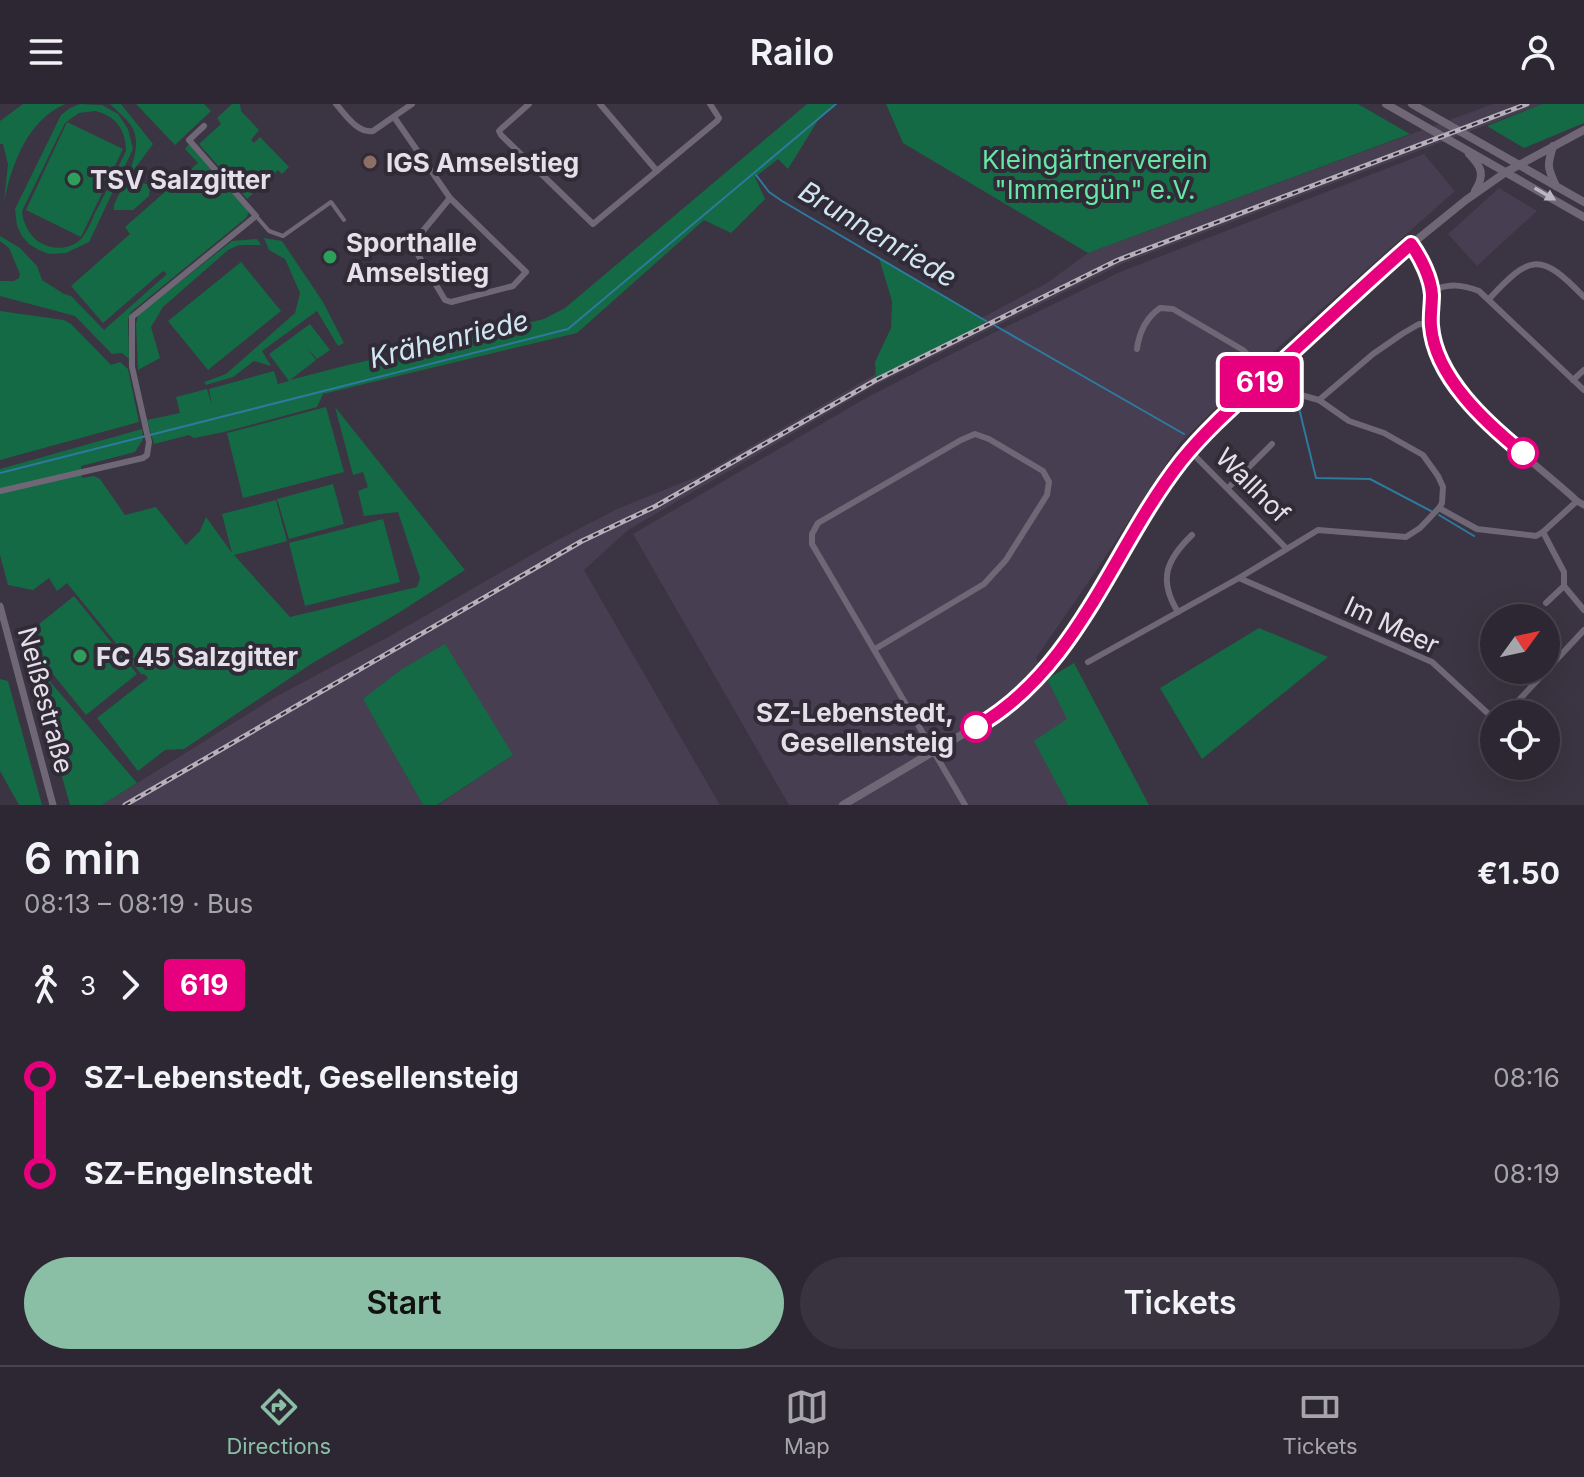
<!DOCTYPE html>
<meta charset="utf-8">
<style>
:root{--surface:#2c2732;--page:#38333e;--text:#f1f3f6;--muted:#a6a5ac;--line:#48444d;--accent:#8abfa5}
body{margin:0;font-family:Inter,sans-serif;background:var(--page);color:var(--text);height:100vh;display:flex;flex-direction:column;font-size:30px;white-space:nowrap}
*{box-sizing:border-box;margin:0}
p{font-size:26px;color:var(--muted)}
.icon{flex:none;width:44px;height:44px;fill:none;stroke:currentColor;stroke-width:2;stroke-linecap:round;stroke-linejoin:round}
.map{position:relative;height:701px;overflow:hidden}
.drawer{display:flex;flex-direction:column;background:var(--surface);flex:1}
.drawer>*{flex:none}
.badge{padding:0 16px;border-radius:6px;font-size:28px;line-height:52px}
.needle{width:52px;rotate:57deg}
.controls{position:absolute;left:1480px;top:500px;display:grid;gap:16px}
.controls a{display:grid;place-items:center;width:80px;height:80px;border-radius:50%;background:var(--surface);box-shadow:0 8px 32px #0002,0 0 0 2px var(--line);font-size:40px}
.map>.badge{position:absolute;translate:-50% -50%;box-shadow:0 0 0 4px #fff}
.legs{display:flex;align-items:center;gap:12px;height:88px;padding:0 24px;font-size:26px}
.legs p{margin-inline-start:auto}
.head{display:flex;align-items:center;justify-content:space-between;height:136px;padding:0 24px}
h1{font-size:44px;font-weight:600;line-height:60px}
.primary-button{display:flex;gap:16px;margin-top:auto;padding:16px 24px}
.primary-button a{flex:1;height:92px;border-radius:48px;background:var(--accent);color:#111;font-size:32px;font-weight:600;line-height:92px;text-align:center}
.primary-button a+a{background:var(--page);color:var(--text)}
ul{padding:0 24px;list-style:none}
li{display:flex;align-items:center;gap:28px;height:96px;font-size:30px}
li i{display:grid;place-items:center;width:12px;height:100%;margin:0 10px;background:currentColor}
li i::after{content:'';width:20px;height:20px;margin:-10px;border:6px solid;border-radius:50%;background:var(--surface)}
li p{margin-inline-start:auto}
li:first-child i{background:linear-gradient(#0000 50%,currentColor 0)}
li:last-child i{background:linear-gradient(currentColor 50%,#0000 0)}
header{display:flex;justify-content:space-between;align-items:center;height:104px;padding:0 24px;background:var(--surface);font-size:36px;font-weight:600}
.tab-bar{display:flex;justify-content:space-around;align-items:center;height:112px;border-top:2px solid var(--line);background:var(--surface);font-size:22px;color:var(--muted)}
.tab-bar a{display:grid;justify-items:center;gap:4px}
.tab-bar .on{color:var(--accent)}
.map>svg:first-child{display:block}
.built{fill:#473e51}
.green{fill:#146a44;fill-rule:evenodd}
.lines{fill:none;stroke-linecap:round;stroke-linejoin:round}
.stream{stroke:#2d7a9e;stroke-width:2}
.pedestrian{stroke:#6f6776;stroke-width:4}
.minor{stroke:#6f6776;stroke-width:6}
.tertiary{stroke:#6f6776;stroke-width:7}
.secondary{stroke:#6f6776;stroke-width:8}
.rail-casing{stroke:#b5b0ba;stroke-width:5}
.rail{stroke:#312a37;stroke-width:2;stroke-dasharray:6;stroke-linecap:butt}
.oneway{fill:#bbb6c1}
.line-1-casing{stroke:#fff;stroke-width:18}
.line-1{stroke:#e6007e;stroke-width:12}
.education-dot{fill:#8d6e63;stroke:#312a37;stroke-width:3}
.leisure-dot{fill:#2e9e5b;stroke:#312a37;stroke-width:3}
.stop-1-dot{fill:#fff;stroke:#e6007e;stroke-width:4}
.labels{text-anchor:middle;dominant-baseline:central;stroke-width:8;stroke-linejoin:round;paint-order:stroke}
.park-label{font-size:26px;fill:#67e6a5;stroke:#312a37}
.poi-label{font-size:26px;font-weight:bold;fill:#e4e0e9;stroke:#312a37;text-anchor:start}
.street-label{font-size:26px;fill:#e4e0e9;stroke:#312a37}
.stop-label{font-size:26px;font-weight:bold;fill:#e4e0e9;stroke:#312a37;text-anchor:end}
.water-label{font-size:28px;font-style:italic;fill:#d0e6f2;stroke:#312a37}
</style>
<header><svg class="icon" aria-label="menu" viewBox="0 0 24 24"><path d="M4 6h16M4 12h16M4 18h16"/></svg>Railo<svg class="icon" aria-label="person" viewBox="0 0 24 24"><circle cx="12" cy="8" r="4"/><path d="M4 21q1-7 8-7t8 7"/></svg></header>
<div class="map">
<svg width="1584" height="701" viewBox="0 0 1584 701">
<rect width="100%" height="100%" fill="#3b3442"/>
<g class="built">
<path d="M1493 0H1542L1124 159 874 282 628 426 584 466 720 701H438L513 651 364 595 423 701H102L277 592 390 532 552 439 617 405 701 371 867 275 1047 179 1088 149Z"/>
<path d="M1424 50 1455 87 1271 250 1180 339 1096 467 1036 554 1068 615 1035 637 1068 701H789L633 430 866 294 971 240 1120 168Z"/>
<path d="M1499 84 1537 107 1477 162 1448 130Z"/>
</g>
<g class="green">
<path d="M23 0H65C27 17 12 60 4 97L8 60 3 40H0V17Z"/>
<path d="M80 0 102 1 118 10 128 25 133 45 89 138 66 149 49 150 39 146 29 140 22 132 17 122 15 105 61 11 70 4ZM95 7C116 12 126 26 126 47 116 68 106 88 95 109 91 118 87 129 80 136 69 146 52 146 39 138 29 131 23 119 22 107L65 19 79 9Z"/>
<path d="M110 0H121L153 40 133 67 131 76 150 81 149 92 133 106H114V101C123 80 145 46 132 23 127 15 117 7 110 0Z"/>
<path d="M136 0H204L211 7 175 41Z"/>
<path d="M232 0H240L241 7 259 26 251 36 254 39 260 33 289 63 282 70 278 66 247 95 199 40 221 20 217 14Z"/>
<path d="M807 0H836L820 13 788 65 778 55 755 73 765 95 731 129 704 116 577 229 323 290 317 303 224 328 194 334 189 331 154 340 147 316 180 309 176 293 207 285 212 301 209 285 274 267 278 280 289 277 269 250 310 220 330 246 317 255 307 244 316 256 290 276 340 263 544 215 565 204Z"/>
<path d="M886 0H1358L1410 30 1088 149 903 39Z"/>
<path d="M1542 0H1584V19L1524 44 1487 22Z"/>
<path d="M67 18 123 45 81 133 26 106Z"/>
<path d="M189 40 249 108 246 114 131 208 128 216 129 255 122 249 112 250 75 212 0 192V177H14L19 174 20 170 9 144 0 137V132L20 144 37 162 42 176 64 190 71 192 104 226 167 170 163 167 103 219 71 182 130 130 125 123 198 59 185 45Z"/>
<path d="M264 134 282 137 323 198 344 239 338 242 317 207 262 247 271 262 254 257 233 273 206 281 204 278 226 270 295 209 300 189 285 155 269 146Z"/>
<path d="M257 135 261 141H239L228 146 163 203 151 223 160 254 138 266 136 220 138 211 232 137Z"/>
<path d="M879 154 986 217 968 230 876 276 875 258 891 224 892 197Z"/>
<path d="M241 158 281 207 208 266 168 217Z"/>
<path d="M0 207 64 216 71 220 111 261 120 258 128 265 139 318 0 356Z"/>
<path d="M326 303 344 368 243 394 227 329Z"/>
<path d="M335 303 465 466 400 508 311 560 184 645 165 646 138 667 97 614 148 574 144 570H141L67 479 57 487 49 474 33 486 8 481 0 451V365L142 325 143 335 135 348 81 362 82 374 94 372 100 375 125 411 156 403 186 441 200 427 206 413 232 449 222 410 276 396 287 437 234 451 290 513 417 483 420 474 398 408 364 412 358 387 368 383 363 368 353 371Z"/>
<path d="M333 380 344 420 289 435 277 395Z"/>
<path d="M383 415 400 478 305 502 289 439Z"/>
<path d="M74 492 137 570 86 611 23 533Z"/>
<path d="M1259 524 1328 553 1202 655 1160 584Z"/>
<path d="M445 540 513 651 437 701H423L363 595 402 565Z"/>
<path d="M28 552 137 679 102 701H70Z"/>
<path d="M1074 559 1149 701H1068L1034 637 1067 615 1047 575Z"/>
<path d="M0 575 8 577 42 701H19L0 667Z"/>
</g>
<g class="lines">
<g class="stream">
<path d="M756 71 769 88 782 97 986 217"/>
<path d="M994 221 1184 330"/>
<path d="M1298 300 1316 374 1370 375 1431 407"/>
<path d="M0 369 568 225 836 0"/>
<path d="M1439 411 1474 432"/>
</g>
<path class="pedestrian" d="M256 112 269 127 283 132 331 98 344 116"/>
<g class="minor">
<path d="M336 0C346 11 357 29 373 27L412 0"/>
<path d="M529 0 502 24 499 27 501 31 593 120 717 17 719 14 710 0"/>
<path d="M600 0 657 67"/>
<path d="M394 13 450 94 526 168 513 182 455 197 451 198 445 196 414 144 413 139 450 94"/>
<path d="M1432 186C1450 180 1461 180 1479 187L1584 286"/>
<path d="M1489 195C1530 151 1540 147 1584 193"/>
<path d="M1137 245C1139 229 1146 214 1160 204L1173 205 1243 246 1268 271"/>
<path d="M1573 276 1584 266"/>
<path d="M1278 281 1286 287 1319 296 1349 317 1384 329 1423 351 1438 372 1443 383 1442 399 1439 404"/>
<path d="M1319 296 1373 250 1402 230 1419 220 1431 221"/>
<path d="M1190 347 1286 444"/>
<path d="M1228 384 1272 340"/>
<path d="M0 387 143 354 147 351 149 338 132 263V213L256 112 189 36 204 22"/>
<path d="M1543 428 1564 468V482L1584 506"/>
<path d="M1239 474 1432 558 1494 615"/>
<path d="M1546 499 1564 482"/>
<path d="M1178 508C1158 476 1166 456 1192 431"/>
<path d="M875 545 984 480 1006 456 1047 391 1049 378 1043 367 989 335 975 330 961 336 818 419 812 430V440L965 701"/>
<path d="M1088 558 1239 474 1318 426 1406 433 1420 424 1439 404 1477 425 1536 432 1543 428 1577 397"/>
<path d="M1506 610 1584 526"/>
</g>
<g class="tertiary">
<path d="M1411 140C1421 153 1431 174 1432 190 1433 207 1429 223 1435 239 1457 307 1526 350 1577 397L1584 401"/>
<path d="M0 502 53 701"/>
</g>
<g class="secondary">
<path d="M1386 0 1584 113"/>
<path d="M1412 0 1584 98"/>
<path d="M1553 42C1547 63 1547 62 1556 82"/>
<path d="M1469 50C1482 63 1485 71 1475 87"/>
<path d="M843 701 997 610 1031 581 1066 539 1155 393 1185 352 1225 310 1393 155 1466 96 1506 68 1584 26"/>
</g>
<g class="rail-casing">
<path id="rail" d="M125 701 582 437 656 402 876 276 1118 156 1527 0"/>
</g>
<use href="#rail" class="rail"/>
</g>
<defs><path id="oneway-solid" d="M-6-.8H1V-3.2L6.5 0L1 3.2V.8H-6Z" transform="scale(2)"/></defs>
<use class="oneway" href="#oneway-solid" transform="translate(1545 90) rotate(30)"/>
<g class="lines">
<g class="line-1-casing">
<path id="line-1" d="M976 623C1078 565 1112 445 1181 357 1209 322 1244 293 1276 263 1321 222 1365 180 1411 140 1421 154 1431 174 1432 191 1432 201 1430 212 1431 222 1435 273 1486 319 1523 349"/>
</g>
<use href="#line-1" class="line-1"/>
</g>
<circle class="education-dot" cx="370" cy="58" r="8"/>
<g class="leisure-dot">
<circle cx="74" cy="75" r="8"/>
<circle cx="330" cy="153" r="8"/>
<circle cx="80" cy="552" r="8"/>
</g>
<g class="stop-1-dot">
<circle cx="1523" cy="349" r="14"/>
<circle cx="976" cy="623" r="14"/>
</g>
<g class="labels">
<g class="park-label">
<text x="1095" y="55">Kleingärtnerverein<tspan x="1095" dy="30">"Immergün" e.V.</tspan></text>
</g>
<g class="poi-label">
<text x="386" y="58">IGS Amselstieg</text>
<text x="90" y="75">TSV Salzgitter</text>
<text x="346" y="138">Sporthalle<tspan x="346" dy="30">Amselstieg</tspan></text>
<text x="96" y="552">FC 45 Salzgitter</text>
</g>
<g class="street-label">
<text transform="translate(1253 381) rotate(45)">Wallhof</text>
<text transform="translate(1392 521) rotate(25)">Im Meer</text>
<text transform="translate(46 596) rotate(75)">Neißestraße</text>
</g>
<g class="stop-label">
<text x="954" y="608">SZ-Lebenstedt,<tspan x="954" dy="30">Gesellensteig</tspan></text>
</g>
<g class="water-label">
<text transform="translate(878 130) rotate(31)">Brunnenriede</text>
<text transform="translate(449 235) rotate(-14)">Krähenriede</text>
</g>
</g>
</svg>
<div class="controls">
<a><svg class="needle" viewBox="-14 -14 28 28"><path d="M0-13l5 13h-10z" fill="#e53935"/><path d="M0 13l5-13h-10z" fill="#a6a5ac"/></svg></a>
<a><svg class="icon" aria-label="locate" viewBox="0 0 24 24"><circle cx="12" cy="12" r="6"/><path d="M12 2v4M12 18v4M2 12h4M18 12h4"/></svg></a>
</div>
<b class="badge" style="left:1260px;top:278px;background:#e6007e;color:#fff">619</b>
</div>
<section class="drawer">
<div class="head"><div><h1>6 min</h1><p>08:13 – 08:19 · Bus</p></div><b>€1.50</b></div>
<div class="legs"><svg class="icon" aria-label="walk" viewBox="0 0 24 24"><circle cx="13" cy="4" r="2"/><path d="M13 8l-2 6 4 7M11 14l-3 7M7 12l3-4h3l4 4"/></svg>3<svg class="icon" aria-label="forward" viewBox="0 0 24 24"><path d="M9 5l7 7-7 7"/></svg><b class="badge" style="background:#e6007e;color:#fff">619</b></div>
<ul>
<li><i style="color:#e6007e"></i><b>SZ-Lebenstedt, Gesellensteig</b><p>08:16</p></li>
<li><i style="color:#e6007e"></i><b>SZ-Engelnstedt</b><p>08:19</p></li>
</ul>
<div class="primary-button"><a>Start</a><a>Tickets</a></div>
</section>
<nav class="tab-bar">
<a class="on"><svg class="icon" aria-label="directions" viewBox="0 0 24 24"><path d="M12 3l9 9-9 9-9-9zM9 14v-3h6M13 9l2 2-2 2"/></svg>Directions</a>
<a><svg class="icon" aria-label="map" viewBox="0 0 24 24"><path d="M3 6l6-2 6 2 6-2v14l-6 2-6-2-6 2zM9 4v14M15 6v14"/></svg>Map</a>
<a><svg class="icon" aria-label="tickets" viewBox="0 0 24 24"><path d="M3 7h18v10H3zM15 7v10"/></svg>Tickets</a>
</nav>
